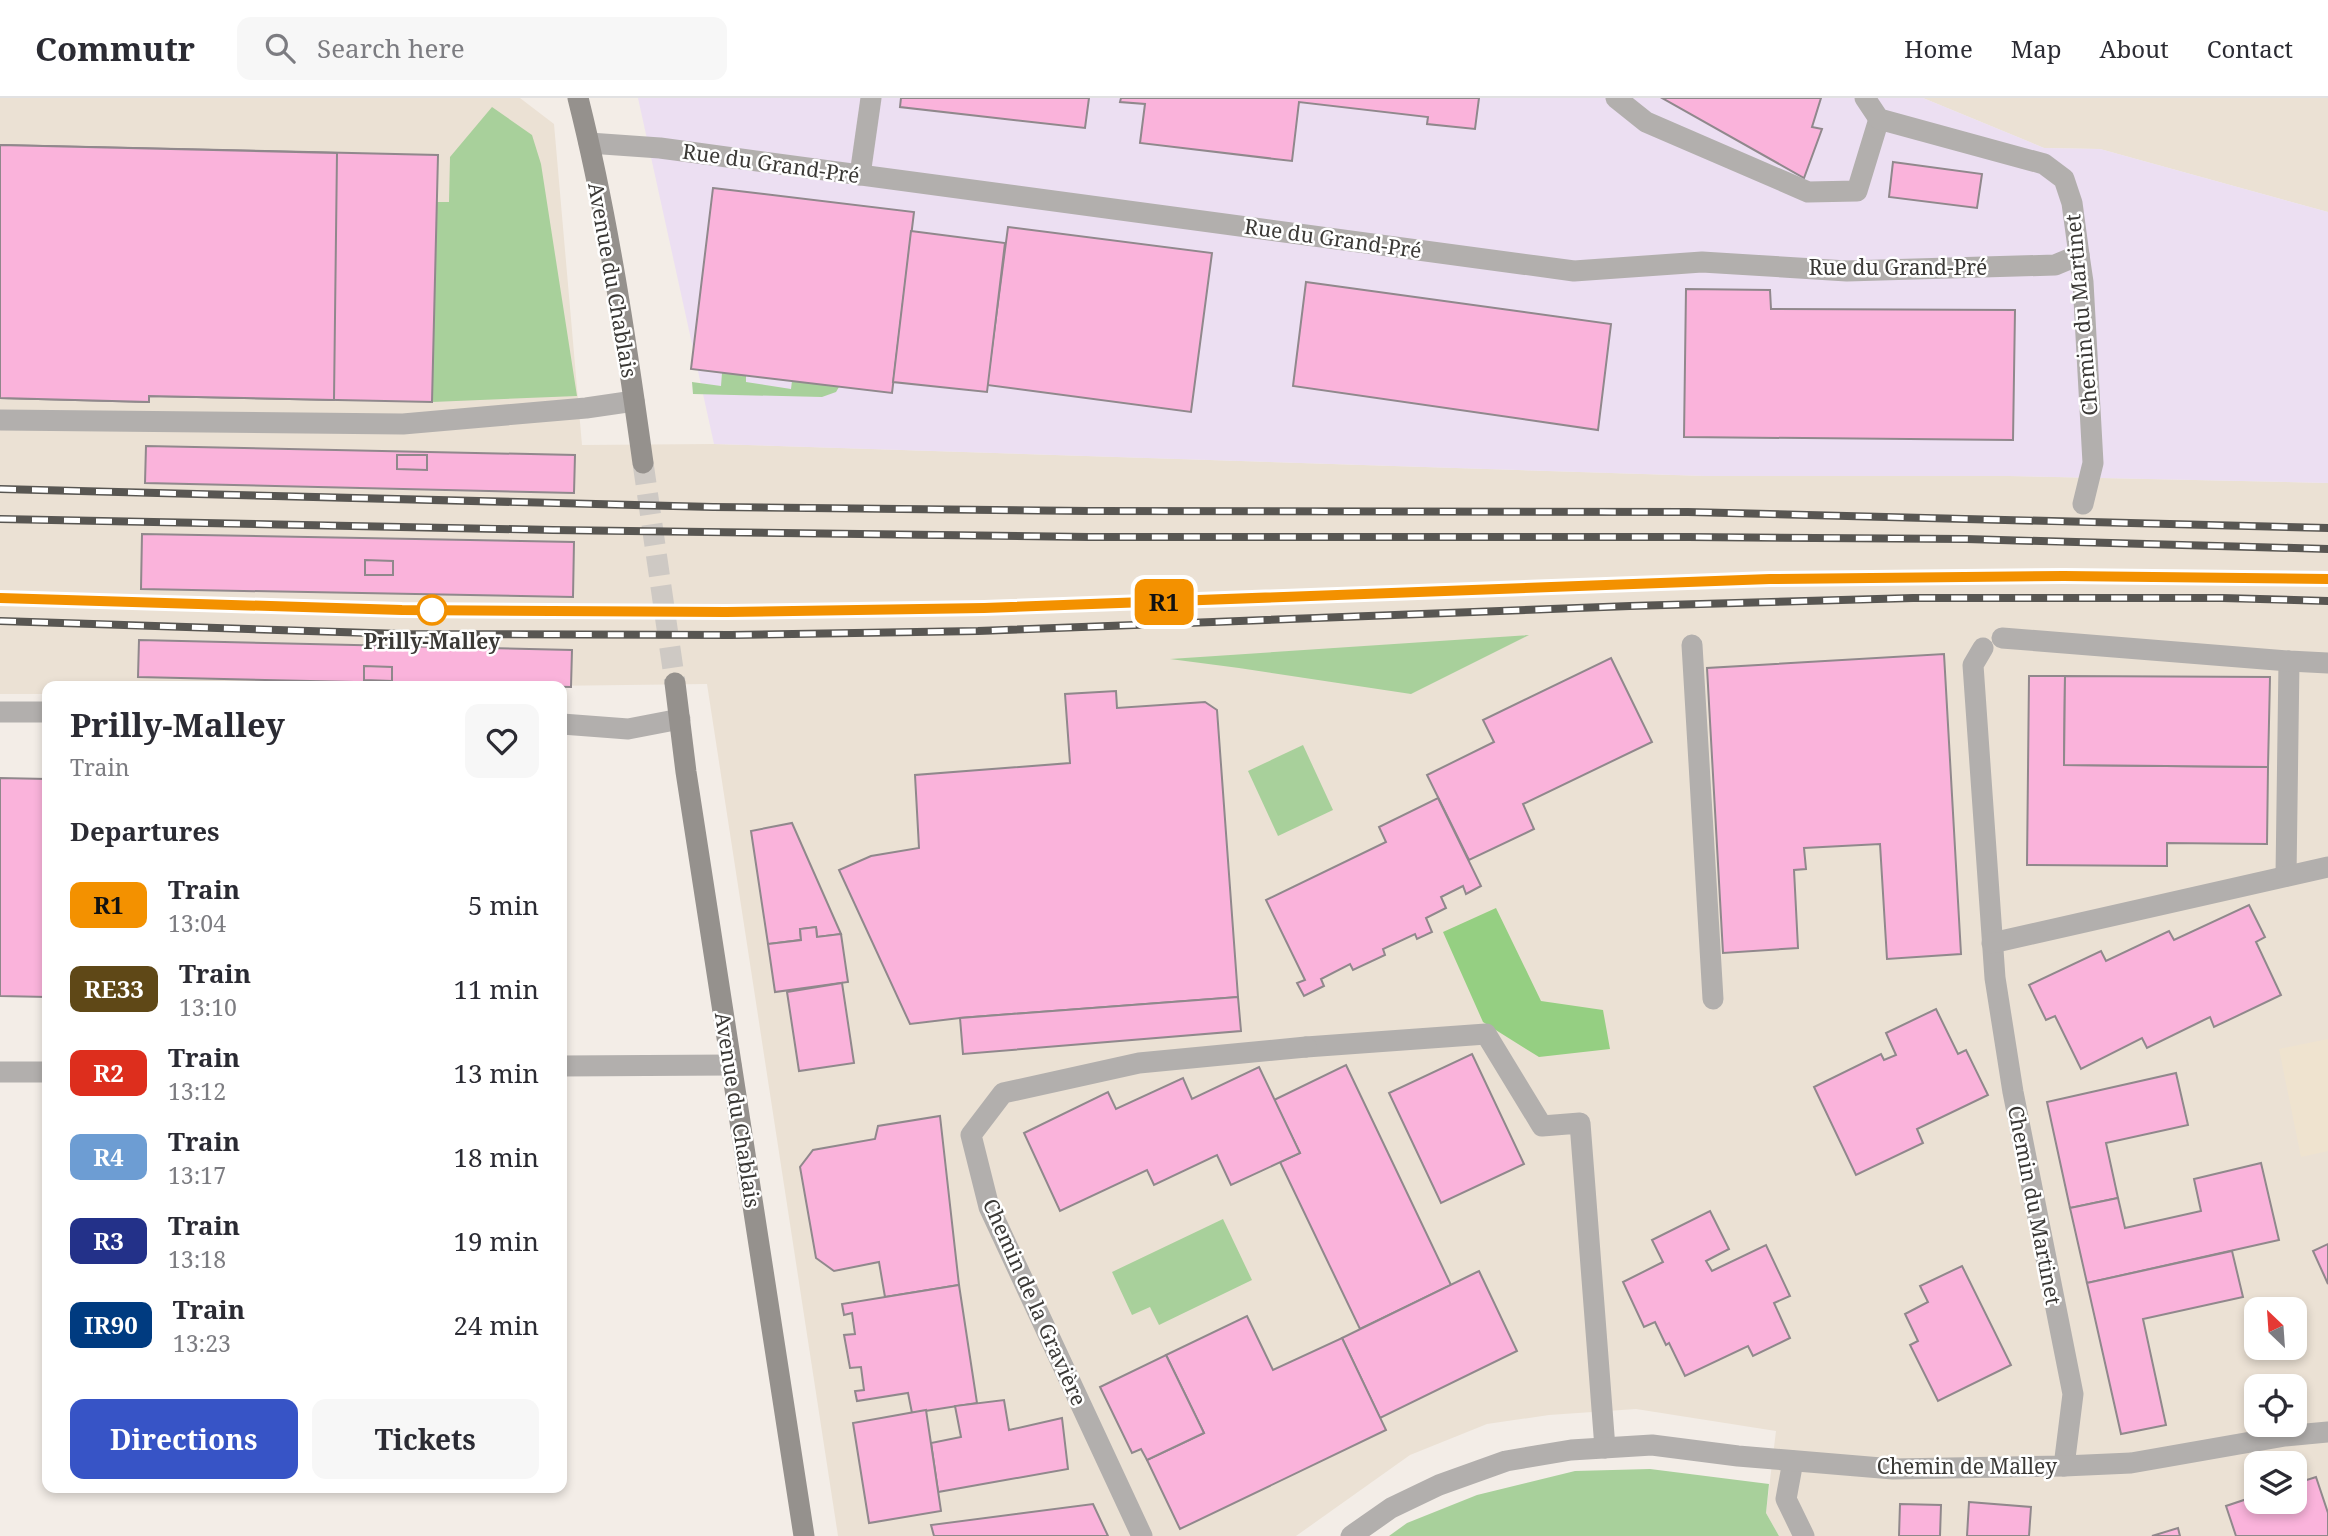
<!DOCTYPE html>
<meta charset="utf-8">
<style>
:root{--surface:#fff;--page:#f7f7f7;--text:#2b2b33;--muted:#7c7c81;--line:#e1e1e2;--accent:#3754c6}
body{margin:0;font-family:"Noto Serif",serif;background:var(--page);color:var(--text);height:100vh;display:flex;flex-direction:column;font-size:26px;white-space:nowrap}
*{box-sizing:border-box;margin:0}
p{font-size:23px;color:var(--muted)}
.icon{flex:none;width:38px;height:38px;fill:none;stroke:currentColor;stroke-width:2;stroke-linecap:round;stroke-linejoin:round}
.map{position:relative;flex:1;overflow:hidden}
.panel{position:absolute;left:42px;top:583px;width:525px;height:812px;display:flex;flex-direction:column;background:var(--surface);border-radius:14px;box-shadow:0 4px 10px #0003}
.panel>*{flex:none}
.badge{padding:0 14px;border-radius:10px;font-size:24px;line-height:46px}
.needle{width:46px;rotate:335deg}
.controls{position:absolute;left:2244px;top:1199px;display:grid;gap:14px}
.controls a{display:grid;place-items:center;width:63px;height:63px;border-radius:14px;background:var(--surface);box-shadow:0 4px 10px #0003;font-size:35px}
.map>.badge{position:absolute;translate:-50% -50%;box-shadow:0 0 0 4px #fff}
h2{padding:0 28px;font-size:26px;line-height:63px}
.round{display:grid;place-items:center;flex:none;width:74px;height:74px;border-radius:14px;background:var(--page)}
.overview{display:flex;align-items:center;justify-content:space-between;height:119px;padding:0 28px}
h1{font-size:33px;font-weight:700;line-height:52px}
.action{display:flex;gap:14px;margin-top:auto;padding:14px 28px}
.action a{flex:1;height:80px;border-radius:14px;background:var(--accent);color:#fff;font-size:28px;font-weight:700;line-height:80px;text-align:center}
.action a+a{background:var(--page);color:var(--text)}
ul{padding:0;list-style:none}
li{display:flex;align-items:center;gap:21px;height:84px;padding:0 28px}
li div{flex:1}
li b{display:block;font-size:26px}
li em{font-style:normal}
li .badge{min-width:77px;font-weight:700;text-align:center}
header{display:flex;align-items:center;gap:42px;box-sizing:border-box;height:98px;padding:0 35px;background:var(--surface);border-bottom:2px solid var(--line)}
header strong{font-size:33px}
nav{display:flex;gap:38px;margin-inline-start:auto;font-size:24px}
.search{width:490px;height:63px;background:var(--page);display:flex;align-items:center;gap:18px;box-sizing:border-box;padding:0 24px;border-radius:14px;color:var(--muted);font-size:26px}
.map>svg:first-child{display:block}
.built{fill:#ebe1d4;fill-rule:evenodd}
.industrial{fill:#ecdff2}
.education{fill:#efe3cf}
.green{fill:#a8d09b}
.forest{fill:#95cf82}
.building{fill:#fab3db;stroke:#90888c;stroke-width:2}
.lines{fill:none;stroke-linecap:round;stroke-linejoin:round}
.secondary-tunnel{stroke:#cec9c4;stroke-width:21;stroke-dasharray:21 10;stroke-linecap:butt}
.lane{stroke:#b2afad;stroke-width:21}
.street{stroke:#b2afad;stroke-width:21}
.secondary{stroke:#95918d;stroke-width:21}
.rail-casing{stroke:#585652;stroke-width:8}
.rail{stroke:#fff;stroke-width:5;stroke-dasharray:16;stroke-linecap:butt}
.line-casing{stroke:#fff;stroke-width:16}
.line{stroke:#f39100;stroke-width:10}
.stop-dot{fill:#fff;stroke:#f39100;stroke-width:3.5}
.labels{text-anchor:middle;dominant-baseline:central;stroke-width:5;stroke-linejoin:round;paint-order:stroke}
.street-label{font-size:21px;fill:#3b3936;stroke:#fff}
.stop-label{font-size:21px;font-weight:bold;fill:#3b3936;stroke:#fff}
</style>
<header>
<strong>Commutr</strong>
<div class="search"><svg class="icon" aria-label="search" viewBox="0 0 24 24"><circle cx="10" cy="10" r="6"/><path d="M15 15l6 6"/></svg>Search here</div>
<nav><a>Home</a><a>Map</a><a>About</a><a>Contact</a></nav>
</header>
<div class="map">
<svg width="2328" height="1438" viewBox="0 0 2328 1438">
<rect width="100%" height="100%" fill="#f3ede7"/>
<g class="built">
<path d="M0 0H520L554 26 582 347 714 346 1706 378H2009L2328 385V1438H1779L1766 1415 1776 1333 1636 1311 1549 1317 1487 1326 1410 1357 1296 1438H838L707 586 546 588H47V596H0ZM2256 1211H2294V1250H2256ZM2256 1288H2294V1326H2256ZM2256 1365H2294V1404H2256Z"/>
<path d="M1923 0H2328V114L2100 51 2044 50Z"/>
</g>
<path class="industrial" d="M638 0H1923L2044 50 2100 51 2328 114V385L2009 378H1706L714 346Z"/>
<path class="education" d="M2328 941V1053L2301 1059 2279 951Z"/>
<g class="green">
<path d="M492 9 532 37 541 66 577 298 432 304 436 104H449L450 59Z"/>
<path d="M722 275 746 277V284L791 291 792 283 839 289 836 294 822 299 693 296 692 284 721 288Z"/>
<path d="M1529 537 1411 596 1239 570 1170 561Z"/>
<path d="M1303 647 1333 712 1278 738 1248 673Z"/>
<path d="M1223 1121 1252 1182 1159 1227 1150 1209 1132 1217 1112 1174Z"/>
<path d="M1650 1371 1769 1386 1766 1415 1779 1438H1389L1407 1425 1477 1397 1575 1373Z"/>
</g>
<path class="forest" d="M1496 810 1541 903 1603 912 1610 951 1539 959 1483 924 1443 834Z"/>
<g class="building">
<path d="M901 0H1089L1085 30 900 9Z"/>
<path d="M1121 0H1479L1475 31 1427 26 1428 19 1299 4 1292 63 1140 45 1145 6 1120 4Z"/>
<path d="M1662 0H1821L1812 29 1822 31 1804 80Z"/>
<path d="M0 47 438 57 432 304 149 298V304L0 300Z"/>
<path d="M0 47 337 55 334 302 149 298V304L0 300Z"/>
<path d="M1893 64 1982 76 1977 110 1889 99Z"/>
<path d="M713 90 914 114 892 295 691 271Z"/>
<path d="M1008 129 1212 155 1191 314 987 287Z"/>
<path d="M911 133 1005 145 987 294 893 284Z"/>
<path d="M1306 184 1611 226 1598 332 1293 288Z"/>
<path d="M1686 191 1770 192 1771 211 2015 212 2013 342 1684 339Z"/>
<path d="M146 348 575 357 574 395 145 385Z"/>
<path d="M397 357H427V372L397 371Z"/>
<path d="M142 436 574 444 573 499 141 491Z"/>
<path d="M365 462 393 463V477H365Z"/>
<path d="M139 542 572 552 571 589 138 579Z"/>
<path d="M1944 556 1961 856 1887 861 1880 746 1804 750 1806 771 1794 772 1798 850 1723 855 1707 570Z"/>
<path d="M1611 560 1652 644 1523 706 1534 731 1469 762 1427 677 1494 644 1483 622Z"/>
<path d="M364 568 392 569V583L364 582Z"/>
<path d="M2029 578H2065L2064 667 2268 669 2267 746 2167 745V768L2027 767Z"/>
<path d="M2065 578 2270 579 2268 669 2064 667Z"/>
<path d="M1116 593 1117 610 1205 604 1217 612 1238 899 960 920 910 926 839 772 871 758 919 750 915 677 1070 665 1065 596Z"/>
<path d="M0 680 47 681V899L0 898Z"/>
<path d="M1438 700 1481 788 1466 796 1463 788 1441 799 1446 810 1426 820 1432 834 1417 841 1415 836 1383 851 1385 857 1353 872 1350 866 1321 881 1324 888 1304 898 1297 885 1305 882 1266 802 1386 744 1379 729Z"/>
<path d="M792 725 841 836 817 839 816 829 800 831 801 842 768 846 751 733Z"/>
<path d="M2249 807 2265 839 2256 844 2281 897 2214 929 2210 919 2147 950 2142 940 2081 971 2055 918 2046 922 2029 887 2101 853 2106 863 2169 833 2174 842Z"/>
<path d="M816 829 817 839 841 836 848 884 775 894 768 846 801 842 800 831Z"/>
<path d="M842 885 854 965 799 973 787 894Z"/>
<path d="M1238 899 1241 933 963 956 960 920Z"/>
<path d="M1936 911 1958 956 1966 952 1988 997 1917 1031 1923 1045 1856 1077 1814 989 1881 956 1884 962 1896 957 1886 935Z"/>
<path d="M1472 956 1524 1066 1441 1105 1389 995Z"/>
<path d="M1346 967 1451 1187 1360 1231 1280 1064 1300 1055 1274 1002Z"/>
<path d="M1259 969 1300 1055 1231 1087 1217 1057 1154 1087 1147 1072 1060 1113 1024 1035 1108 994 1116 1011 1183 980 1192 1001Z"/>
<path d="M2176 975 2188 1027 2106 1045 2118 1100 2070 1110 2047 1004Z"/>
<path d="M940 1018 959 1187 885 1199 879 1164 834 1173 816 1160 800 1069 813 1052 875 1041 878 1028Z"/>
<path d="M2261 1065 2279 1142 2087 1185 2070 1110 2118 1100 2125 1130 2201 1113 2194 1081Z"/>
<path d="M1710 1113 1729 1151 1706 1163 1712 1173 1766 1147 1790 1198 1774 1205 1790 1240 1753 1258 1748 1248 1685 1278 1669 1245 1666 1247 1655 1224 1644 1229 1623 1184 1663 1164 1652 1142Z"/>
<path d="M2328 1146V1186L2313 1153Z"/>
<path d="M2232 1153 2243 1199 2143 1221 2166 1327 2121 1336 2087 1185Z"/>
<path d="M1962 1168 2011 1267 1938 1303 1910 1247 1918 1243 1905 1216 1928 1204 1920 1188Z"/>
<path d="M1479 1173 1517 1253 1380 1320 1342 1240Z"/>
<path d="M959 1187 977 1305 912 1315 908 1295 857 1303 855 1293 864 1292 861 1269 850 1270 844 1237 855 1236 852 1215 844 1217 842 1206Z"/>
<path d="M1247 1218 1273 1272 1342 1240 1386 1332 1180 1431 1147 1362 1204 1335 1166 1257Z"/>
<path d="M1166 1257 1204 1335 1147 1362 1141 1351 1132 1355 1100 1289Z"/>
<path d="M1004 1302 1009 1332 1062 1320 1068 1371 938 1394 931 1345 961 1339 955 1308Z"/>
<path d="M926 1312 941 1413 869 1425 853 1325Z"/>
<path d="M2316 1379 2328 1415V1438H2236L2226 1408 2256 1398V1404H2294V1386Z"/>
<path d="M1969 1404 2031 1409 2029 1438H1967Z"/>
<path d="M1093 1406 1108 1438H934L931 1427Z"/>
<path d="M1900 1406 1941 1407 1940 1438H1899Z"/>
<path d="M2178 1430 2180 1438H2152Z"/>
</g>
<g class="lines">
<path class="secondary-tunnel" d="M643 365 675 585"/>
<g class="lane">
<path d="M1616 0 1646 24 1808 94 1857 93 1879 21"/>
<path d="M860 77 871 0"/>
<path d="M2079 157 2083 184 2093 365 2083 406"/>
<path d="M0 322 403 326 586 310 634 303"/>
<path d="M1692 547 1713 901"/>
<path d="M0 614H47"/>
<path d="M562 626 628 631 680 621"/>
<path d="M2286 778 2289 563"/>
<path d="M1306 949 1486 936 1542 1028 1580 1025 1605 1350"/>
<path d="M1793 1363 1786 1401 1804 1438"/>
</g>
<g class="street">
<path d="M589 45 660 50 1574 173 1702 164 1847 173 2055 167 2079 157 2072 105 2064 81 2044 66 1879 21 1865 0"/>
<path d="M2002 540 2289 563 2328 565"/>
<path d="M1983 550 1973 567 1995 880 2013 994 2073 1296 2064 1368"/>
<path d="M1992 845 2328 769"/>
<path d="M562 968 731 967"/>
<path d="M0 974H47"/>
<path d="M1142 1438 989 1109 971 1037 1003 995 1139 965 1306 949"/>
<path d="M1351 1438 1391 1410 1439 1387 1506 1363 1571 1352 1652 1347 1738 1358 1893 1371 2064 1368 2131 1365 2285 1338 2328 1334"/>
</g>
<g class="secondary">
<path d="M578 0C608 119 626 243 643 365"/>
<path d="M675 585 686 674 804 1438"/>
</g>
<g class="rail-casing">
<g id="rail">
<path d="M0 391 713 409 1089 413 1688 414 2328 430"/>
<path d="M0 421 553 432 1089 439H1688L1966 441 2328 451"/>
<path d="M0 500C328 511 655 518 983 510 1244 503 1505 487 1766 481 1953 476 2141 477 2328 481"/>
<path d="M0 523 402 536 731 537 978 533 1630 508 1913 500H2222L2328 503"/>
</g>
</g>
<use href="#rail" class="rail"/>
</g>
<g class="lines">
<g class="line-casing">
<path id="line" d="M0 500 402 512 726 514 984 510 1770 481 2064 478 2328 481"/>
</g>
<use href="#line" class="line"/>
</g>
<circle class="stop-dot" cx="432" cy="512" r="14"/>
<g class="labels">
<g class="street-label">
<text transform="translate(771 65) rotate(8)">Rue du Grand-Pré</text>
<text transform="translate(1333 140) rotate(8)">Rue du Grand-Pré</text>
<text x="1898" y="169">Rue du Grand-Pré</text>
<text transform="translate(613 182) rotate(80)">Avenue du Chablais</text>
<text transform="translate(2081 217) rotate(-95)">Chemin du Martinet</text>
<text transform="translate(738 1012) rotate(81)">Avenue du Chablais</text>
<text transform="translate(2035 1107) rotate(79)">Chemin du Martinet</text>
<text transform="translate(1035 1204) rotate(66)">Chemin de la Gravière</text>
<text x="1967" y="1368">Chemin de Malley</text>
</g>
<g class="stop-label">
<text x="432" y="543">Prilly-Malley</text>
</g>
</g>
</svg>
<div class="controls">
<a><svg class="needle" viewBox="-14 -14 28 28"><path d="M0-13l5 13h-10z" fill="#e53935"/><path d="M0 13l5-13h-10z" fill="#7c7c81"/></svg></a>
<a><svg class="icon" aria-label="locate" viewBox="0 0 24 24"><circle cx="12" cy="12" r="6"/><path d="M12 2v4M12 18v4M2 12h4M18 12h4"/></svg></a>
<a><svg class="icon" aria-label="layers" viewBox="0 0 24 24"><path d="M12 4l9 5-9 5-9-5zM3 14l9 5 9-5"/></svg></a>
</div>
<b class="badge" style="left:1164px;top:504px;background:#f39100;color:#111">R1</b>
<section class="panel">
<div class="overview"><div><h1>Prilly-Malley</h1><p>Train</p></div><a class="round"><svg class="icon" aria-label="heart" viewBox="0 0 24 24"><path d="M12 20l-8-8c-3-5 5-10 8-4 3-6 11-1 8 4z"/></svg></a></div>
<h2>Departures</h2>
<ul>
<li><span class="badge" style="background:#f39100;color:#111">R1</span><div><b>Train</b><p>13:04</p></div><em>5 min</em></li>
<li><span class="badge" style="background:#5f4817;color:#fff">RE33</span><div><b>Train</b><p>13:10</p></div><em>11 min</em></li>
<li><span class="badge" style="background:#dd2e1d;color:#fff">R2</span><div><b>Train</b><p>13:12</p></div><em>13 min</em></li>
<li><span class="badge" style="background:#6d9dd3;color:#fff">R4</span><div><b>Train</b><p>13:17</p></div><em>18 min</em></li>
<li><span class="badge" style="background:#233189;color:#fff">R3</span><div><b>Train</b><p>13:18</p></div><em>19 min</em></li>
<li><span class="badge" style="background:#003b80;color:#fff">IR90</span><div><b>Train</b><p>13:23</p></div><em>24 min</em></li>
</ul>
<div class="action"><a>Directions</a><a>Tickets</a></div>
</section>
</div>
